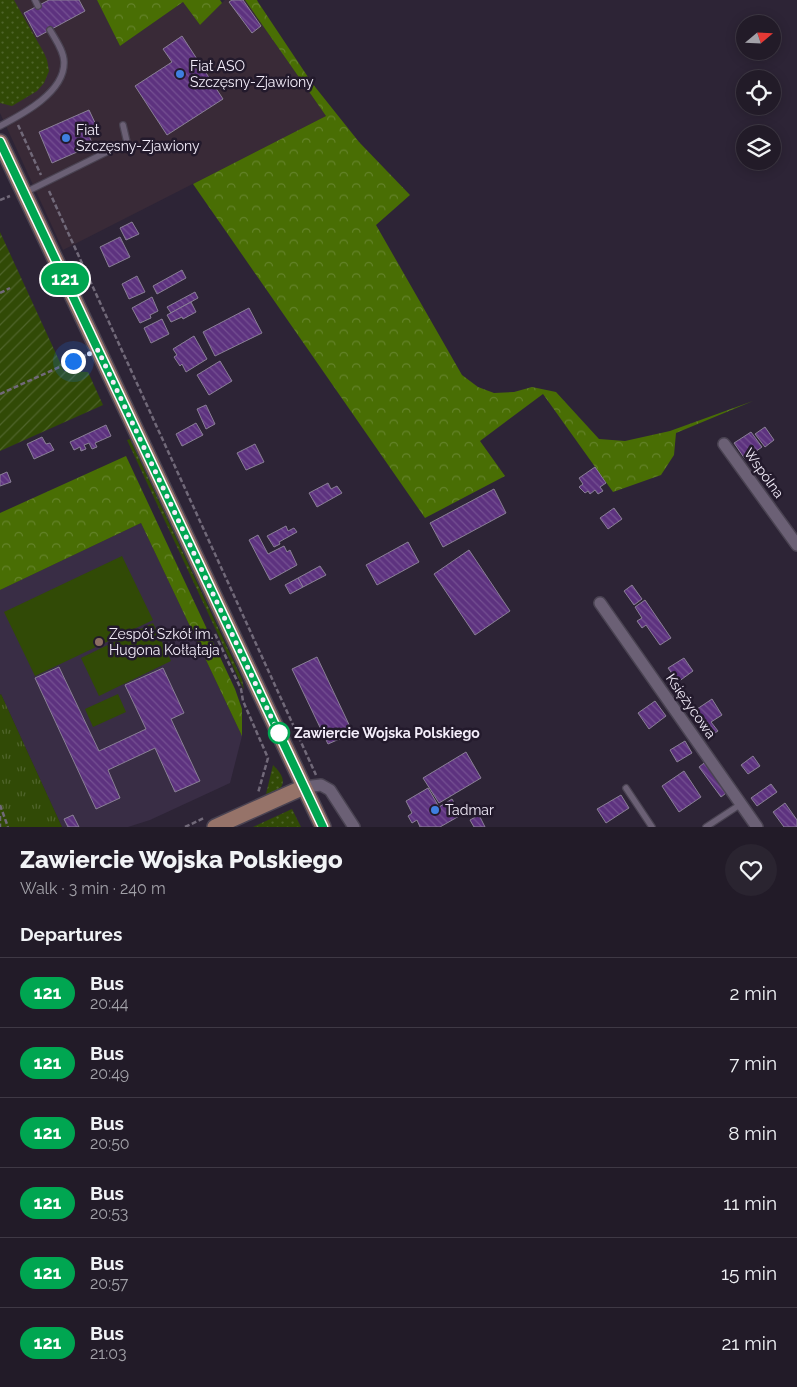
<!DOCTYPE html>
<meta charset="utf-8">
<style>
:root{--surface:#221b28;--page:#2a2430;--text:#f1f3f6;--muted:#a2a1a8;--line:#3f3945}
body{margin:0;font-family:Raleway,sans-serif;background:var(--page);color:var(--text);height:100vh;display:flex;flex-direction:column;font-size:19px;white-space:nowrap}
*{box-sizing:border-box;margin:0}
p{font-size:16px;color:var(--muted)}
.icon{flex:none;width:28px;height:28px;fill:none;stroke:currentColor;stroke-width:2;stroke-linecap:round;stroke-linejoin:round}
.map{position:relative;height:827px;overflow:hidden}
.details{display:flex;flex-direction:column;background:var(--surface);flex:1}
.details>*{flex:none}
.badge{padding:0 10px;border-radius:16px;font-size:18px;line-height:32px}
.needle{width:32px;rotate:71deg}
.controls{position:absolute;left:736px;top:15px;display:grid;gap:10px}
.controls a{display:grid;place-items:center;width:45px;height:45px;border-radius:50%;background:var(--surface);box-shadow:0 2px 12px #0003,0 0 0 1px var(--line);font-size:25px}
.you{position:absolute;width:25px;height:25px;margin:-12px;border:4px solid #fff;border-radius:50%;background:#1a73e8;box-shadow:0 0 0 8px #1a73e833}
.map>.badge{position:absolute;translate:-50% -50%;box-shadow:0 0 0 2px #fff}
h2{padding:0 20px;font-size:19px;line-height:45px}
.round{display:grid;place-items:center;flex:none;width:52px;height:52px;border-radius:26px;background:var(--page)}
.summary{display:flex;align-items:center;justify-content:space-between;height:85px;padding:0 20px}
h1{font-size:24px;font-weight:800;line-height:38px}
ul{padding:0;list-style:none}
li{display:flex;align-items:center;gap:15px;height:70px;padding:0 20px;border-top:1px solid var(--line)}
li div{flex:1}
li b{display:block;font-size:19px}
li em{font-style:normal}
li .badge{min-width:55px;font-weight:700;text-align:center}
.map>svg:first-child{display:block}
.commercial{fill:#392a37}
.built{fill:#392d45}
.grass{fill:url(#grass-dots)}
.forest{fill:url(#forest-crowns)}
.park{fill:url(#park-tufts)}
.garden{fill:url(#garden-furrows)}
.pitch{fill:#314a06}
.building{fill:url(#building-back-hatch);stroke:#8a8096}
.lines{fill:none;stroke-linecap:round;stroke-linejoin:round}
.lane-casing{stroke:#4a4352;stroke-width:8}
.street-casing{stroke:#4a4352;stroke-width:14}
.secondary-casing{stroke:#4a4352;stroke-width:18}
.path{stroke:#716979;stroke-width:2.5;stroke-dasharray:5 2.5;stroke-linecap:butt}
.lane{stroke:#6b6075;stroke-width:5.5}
.street{stroke:#6b6075;stroke-width:11}
.secondary{stroke:#967369;stroke-width:15}
.line-casing{stroke:#fff;stroke-width:11}
.line{stroke:#00a651;stroke-width:8}
.walk{stroke:#f3edfa;stroke-width:5;stroke-dasharray:0 9}
.shop-dot{fill:#3f7fe0;stroke:#231a2c;stroke-width:2}
.education-dot{fill:#8d6e63;stroke:#231a2c;stroke-width:2}
.stop-dot{fill:#fff;stroke:#00a651;stroke-width:2.5}
.labels{text-anchor:middle;dominant-baseline:central;stroke-width:5;stroke-linejoin:round;paint-order:stroke}
.poi-label{font-size:14px;fill:#f3edfa;stroke:#231a2c;text-anchor:start}
.street-label{font-size:14px;fill:#f3edfa;stroke:#231a2c}
.stop-label{font-size:14px;font-weight:bold;fill:#f3edfa;stroke:#231a2c;text-anchor:start}
</style>
<div class="map">
<svg width="797" height="827" viewBox="0 0 797 827">
<defs>
<pattern id="grass-dots" width="8" height="8" patternUnits="userSpaceOnUse" patternTransform="scale(1.25)"><rect width="8" height="8" fill="#314a06"/><path d="M2 2h.1M6 6h.1" fill="none" stroke="#4f642b" stroke-width="1.8" stroke-linecap="round"/></pattern>
<pattern id="forest-crowns" width="20" height="18" patternUnits="userSpaceOnUse" patternTransform="scale(1.25)"><rect width="20" height="18" fill="#496e04"/><path d="M2 6a3 3 0 1 1 6 0M12 15a3 3 0 1 1 6 0" fill="none" stroke="#64832a"/></pattern>
<pattern id="park-tufts" width="24" height="20" patternUnits="userSpaceOnUse" patternTransform="scale(1.25)"><rect width="24" height="20" fill="#314a06"/><path d="M3 7l-1-3M5 7V3M7 7l1-3M15 17l-1-3M17 17v-4M19 17l1-3" fill="none" stroke="#4f642b"/></pattern>
<pattern id="garden-furrows" width="10" height="10" patternUnits="userSpaceOnUse" patternTransform="scale(1.25)"><rect width="10" height="10" fill="#314a06"/><path d="M-1 1l2-2M0 10L10 0M9 11l2-2" fill="none" stroke="#4f642b"/></pattern>
<pattern id="building-back-hatch" width="6" height="6" patternUnits="userSpaceOnUse" patternTransform="scale(1.25)"><rect width="6" height="6" fill="#5d327f"/><path d="M-1 5l2 2M0 0l6 6M5-1l2 2" fill="none" stroke="#755092"/></pattern>
</defs>
<rect width="100%" height="100%" fill="#2d2436"/>
<path class="commercial" d="M0 0H97L120 46 183 2 200 25 225 0H245L326 116 63 250 0 113Z"/>
<path class="built" d="M141 523 242 736 230 783 150 820 128 827H62L1 694 0 695V590Z"/>
<g class="grass">
<path d="M0 0H14L44 53 47 60 49 71 44 83 37 91 12 106 0 103Z"/>
<path d="M130 439 242 679 244 690 127 440Z"/>
<path d="M273 765C279 771 289 782 278 790 275 792 270 793 266 794Z"/>
<path d="M292 809 301 827H253Z"/>
</g>
<g class="forest">
<path d="M97 0H220L222 3 200 25 183 2 120 46Z"/>
<path d="M245 0H257L258 2 312 83 359 142 410 195 376 225 462 375 478 387 494 393 514 392 532 387 556 392 599 439 625 441 670 431 753 401 676 433 674 455 661 475 613 492 543 394 480 441 505 476 425 518 193 184 326 116Z"/>
<path d="M126 456 235 689 242 709V736L141 523 0 590V513Z"/>
</g>
<path class="park" d="M1 694 62 827H0V695Z"/>
<path class="garden" d="M0 232 64 371 88 372 103 405 0 451Z"/>
<g class="pitch">
<path d="M122 556 153 620 35 676 4 612Z"/>
<path d="M153 623 171 661 99 696 81 658Z"/>
<path d="M118 694 126 712 93 727 85 709Z"/>
</g>
<g class="building">
<path d="M49 0H79L85 11 37 37 24 13Z"/>
<path d="M232 0H243L261 26 252 33 229 2Z"/>
<path d="M182 36 223 99 167 135 135 86 172 62 163 49Z"/>
<path d="M89 110 97 127 87 131 93 145 52 163 39 132Z"/>
<path d="M132 222 139 234 126 240 120 228Z"/>
<path d="M120 237 130 257 109 267 100 247Z"/>
<path d="M182 270 186 278 157 294 153 286Z"/>
<path d="M137 276 145 292 129 299 122 284Z"/>
<path d="M195 292 198 298 171 313 167 307Z"/>
<path d="M152 297 158 311 150 315 151 318 140 323 132 308Z"/>
<path d="M191 302 196 312 183 319 182 317 171 322 167 315Z"/>
<path d="M249 308 262 333 215 356 203 332Z"/>
<path d="M162 319 169 334 151 343 144 328Z"/>
<path d="M194 336 207 359 186 372 182 364 180 366 174 357 177 355 173 349Z"/>
<path d="M220 361 232 381 209 395 197 375Z"/>
<path d="M206 405 215 424 206 429 197 409Z"/>
<path d="M196 423 203 435 182 446 176 434Z"/>
<path d="M106 425 111 436 95 443 97 447 92 449 89 443 84 445 86 449 81 451 80 447 74 450 70 442Z"/>
<path d="M765 427 774 440 765 447 755 434Z"/>
<path d="M751 432 762 447 745 459 734 443Z"/>
<path d="M42 437 46 444 50 443 54 450 34 459 27 444Z"/>
<path d="M255 444 264 462 246 470 237 453Z"/>
<path d="M595 467 606 483 600 487 603 491 598 494 595 490 590 494 588 491 585 493 579 487 583 484 579 478Z"/>
<path d="M7 472 11 482 0 486V475Z"/>
<path d="M328 483 331 489 337 486 342 493 317 507 309 493Z"/>
<path d="M494 489 506 513 443 547 430 523Z"/>
<path d="M614 508 622 519 608 529 600 518Z"/>
<path d="M286 526 288 531 294 528 297 532 279 542 280 544 274 547 267 536Z"/>
<path d="M258 535 268 554 284 546 287 552 290 550 297 565 270 580 249 540Z"/>
<path d="M408 542 419 562 377 585 366 565Z"/>
<path d="M469 550 510 611 475 635 434 574Z"/>
<path d="M320 566 326 575 303 587 298 578Z"/>
<path d="M298 578 303 587 290 594 285 585Z"/>
<path d="M632 585 642 599 634 605 624 591Z"/>
<path d="M645 600 671 638 660 645 646 625 642 628 637 621 642 618 635 607Z"/>
<path d="M317 657 353 733 328 744 292 669Z"/>
<path d="M684 658 693 671 678 682 668 668Z"/>
<path d="M59 667 99 751 146 729 125 685 163 668 184 713 171 719 200 781 175 792 155 748 108 770 120 798 96 809 35 678Z"/>
<path d="M712 699 722 715 711 722 718 731 707 738 691 713Z"/>
<path d="M655 701 666 716 649 729 638 713Z"/>
<path d="M685 741 692 753 677 762 670 750Z"/>
<path d="M466 752 481 778 439 803 423 778Z"/>
<path d="M753 756 760 766 748 774 741 765Z"/>
<path d="M708 760 730 790 721 797 699 767Z"/>
<path d="M684 771 701 797 679 812 662 786Z"/>
<path d="M771 784 777 792 757 806 751 798Z"/>
<path d="M428 788 439 807 452 799 461 815 440 827H420L417 820 412 823 408 816 412 813 406 801Z"/>
<path d="M621 795 629 808 606 823 597 809Z"/>
<path d="M785 803 797 820V827H784L773 812Z"/>
<path d="M73 815 79 827H68L64 819Z"/>
<path d="M479 815 485 827H474L470 820Z"/>
</g>
<g class="lines">
<g class="lane-casing">
<g id="lane">
<path d="M35 0 38 6"/>
<path d="M0 126C23 114 65 92 64 62 64 51 55 39 50 30"/>
<path d="M24 193 127 142 123 125"/>
<path d="M626 788 652 827"/>
<path d="M706 827 741 804"/>
</g>
</g>
<g class="street-casing">
<g id="street">
<path d="M724 444 797 545"/>
<path d="M600 603 757 827"/>
<path d="M304 787 321 785 330 790 354 827"/>
</g>
</g>
<g class="secondary-casing">
<g id="secondary">
<path d="M0 142 323 827"/>
<path d="M215 827 304 787"/>
</g>
</g>
<g class="path">
<path d="M18 125 41 175"/>
<path d="M49 191 316 775"/>
<path d="M0 200 10 196"/>
<path d="M0 293 10 288"/>
<path d="M0 394 86 355"/>
<path d="M215 634 241 689 243 701 268 758 258 793"/>
<path d="M0 805 8 827"/>
<path d="M0 816V827"/>
<path d="M185 827 204 818"/>
</g>
<use href="#lane" class="lane"/>
<use href="#street" class="street"/>
<use href="#secondary" class="secondary"/>
</g>
<g class="lines">
<g class="line-casing">
<path id="line" d="M0 142 323 827"/>
</g>
<use href="#line" class="line"/>
<path class="walk" d="M73 361 98 350 282 740 279 733"/>
</g>
<g class="shop-dot">
<circle cx="180" cy="74" r="5"/>
<circle cx="66" cy="138" r="5"/>
<circle cx="435" cy="810" r="5"/>
</g>
<circle class="education-dot" cx="99" cy="642" r="5"/>
<circle class="stop-dot" cx="279" cy="733" r="10"/>
<g class="labels">
<g class="poi-label">
<text x="190" y="66">Fiat ASO<tspan x="190" dy="16">Szczęsny-Zjawiony</tspan></text>
<text x="76" y="130">Fiat<tspan x="76" dy="16">Szczęsny-Zjawiony</tspan></text>
<text x="109" y="634">Zespół Szkół im.<tspan x="109" dy="16">Hugona Kołłątaja</tspan></text>
<text x="445" y="810">Tadmar</text>
</g>
<g class="street-label">
<text transform="translate(764 473) rotate(54)">Wspólna</text>
<text transform="translate(691 706) rotate(55)">Księżycowa</text>
</g>
<g class="stop-label">
<text x="294" y="733">Zawiercie Wojska Polskiego</text>
</g>
</g>
</svg>
<div class="controls">
<a><svg class="needle" viewBox="-14 -14 28 28"><path d="M0-13l5 13h-10z" fill="#e53935"/><path d="M0 13l5-13h-10z" fill="#a2a1a8"/></svg></a>
<a><svg class="icon" aria-label="locate" viewBox="0 0 24 24"><circle cx="12" cy="12" r="6"/><path d="M12 2v4M12 18v4M2 12h4M18 12h4"/></svg></a>
<a><svg class="icon" aria-label="layers" viewBox="0 0 24 24"><path d="M12 4l9 5-9 5-9-5zM3 14l9 5 9-5"/></svg></a>
</div>
<div class="you" style="left:73px;top:361px"></div>
<b class="badge" style="left:65px;top:279px;background:#00a651;color:#fff">121</b>
</div>
<section class="details">
<div class="summary"><div><h1>Zawiercie Wojska Polskiego</h1><p>Walk · 3 min · 240 m</p></div><a class="round"><svg class="icon" aria-label="heart" viewBox="0 0 24 24"><path d="M12 20l-8-8c-3-5 5-10 8-4 3-6 11-1 8 4z"/></svg></a></div>
<h2>Departures</h2>
<ul>
<li><span class="badge" style="background:#00a651;color:#fff">121</span><div><b>Bus</b><p>20:44</p></div><em>2 min</em></li>
<li><span class="badge" style="background:#00a651;color:#fff">121</span><div><b>Bus</b><p>20:49</p></div><em>7 min</em></li>
<li><span class="badge" style="background:#00a651;color:#fff">121</span><div><b>Bus</b><p>20:50</p></div><em>8 min</em></li>
<li><span class="badge" style="background:#00a651;color:#fff">121</span><div><b>Bus</b><p>20:53</p></div><em>11 min</em></li>
<li><span class="badge" style="background:#00a651;color:#fff">121</span><div><b>Bus</b><p>20:57</p></div><em>15 min</em></li>
<li><span class="badge" style="background:#00a651;color:#fff">121</span><div><b>Bus</b><p>21:03</p></div><em>21 min</em></li>
</ul>
</section>
